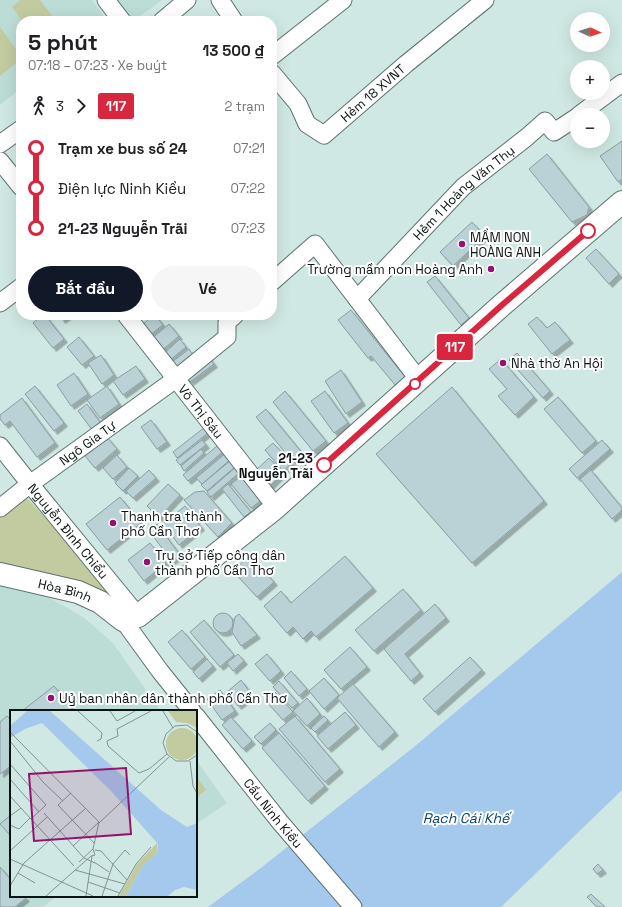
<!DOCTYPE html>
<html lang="vi">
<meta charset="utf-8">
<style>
:root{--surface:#fff;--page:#f6f6f6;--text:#202124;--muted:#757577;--accent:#111827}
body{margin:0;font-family:"Space Grotesk",sans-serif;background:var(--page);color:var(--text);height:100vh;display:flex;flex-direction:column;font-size:15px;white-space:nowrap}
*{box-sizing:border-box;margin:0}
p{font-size:13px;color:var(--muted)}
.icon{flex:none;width:22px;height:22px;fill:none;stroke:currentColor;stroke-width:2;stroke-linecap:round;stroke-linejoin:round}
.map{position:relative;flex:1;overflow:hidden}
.side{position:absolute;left:16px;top:16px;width:261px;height:304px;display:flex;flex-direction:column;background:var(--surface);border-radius:16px;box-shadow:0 4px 16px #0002}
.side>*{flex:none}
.badge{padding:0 8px;border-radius:3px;font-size:14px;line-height:26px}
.needle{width:26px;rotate:94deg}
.buttons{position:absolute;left:570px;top:12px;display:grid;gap:8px}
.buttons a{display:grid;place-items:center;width:40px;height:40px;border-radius:50%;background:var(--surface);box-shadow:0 4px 16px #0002;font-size:20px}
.map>.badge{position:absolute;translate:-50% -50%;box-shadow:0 0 0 2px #fff}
.legs{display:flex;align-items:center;gap:6px;height:44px;padding:0 12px;font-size:13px}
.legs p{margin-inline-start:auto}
.summary{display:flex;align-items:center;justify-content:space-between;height:68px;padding:0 12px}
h1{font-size:22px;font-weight:600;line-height:30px}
.button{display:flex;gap:8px;margin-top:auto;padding:8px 12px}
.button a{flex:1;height:46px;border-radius:24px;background:var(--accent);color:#fff;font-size:16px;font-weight:600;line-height:46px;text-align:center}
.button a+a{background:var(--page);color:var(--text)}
ul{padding:0 12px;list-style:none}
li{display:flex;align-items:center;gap:14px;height:40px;font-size:15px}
li i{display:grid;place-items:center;width:6px;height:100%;margin:0 5px;background:currentColor}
li i::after{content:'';width:10px;height:10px;margin:-5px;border:3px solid;border-radius:50%;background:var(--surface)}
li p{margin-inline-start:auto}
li:first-child i{background:linear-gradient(#0000 50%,currentColor 0)}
li:last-child i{background:linear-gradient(currentColor 50%,#0000 0)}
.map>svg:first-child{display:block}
.built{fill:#bcdcd6}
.green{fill:#c2cba0}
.water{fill:#a4c9ec}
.building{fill:#bad1d6;stroke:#899ea3;filter:url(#shadow)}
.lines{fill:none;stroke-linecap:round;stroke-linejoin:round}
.minor-casing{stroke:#5d726e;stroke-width:19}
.major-casing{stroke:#5d726e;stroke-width:24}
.minor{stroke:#fff;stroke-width:17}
.major{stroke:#fff;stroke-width:22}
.line-1-casing{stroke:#fff;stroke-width:9}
.line-1{stroke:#d7263d;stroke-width:6}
.stop-1-dot{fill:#fff;stroke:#d7263d;stroke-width:2}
.poi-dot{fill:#95136c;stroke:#fff;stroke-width:1.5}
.labels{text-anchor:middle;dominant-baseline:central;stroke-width:4;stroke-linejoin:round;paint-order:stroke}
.street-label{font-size:13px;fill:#0c1412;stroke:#fff}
.poi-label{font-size:13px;fill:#0c1412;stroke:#fff;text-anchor:start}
.stop-label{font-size:13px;font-weight:bold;fill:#0c1412;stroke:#fff;text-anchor:end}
.water-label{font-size:14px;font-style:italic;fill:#05416d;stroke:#fff}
.inset-road{fill:none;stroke:#82938f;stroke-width:1}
.view{fill:#95136c;fill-opacity:0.15;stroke:#95136c;stroke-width:2}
.inset-edge{fill:none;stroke:#0c1412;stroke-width:2}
</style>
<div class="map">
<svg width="622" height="907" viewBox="0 0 622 907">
<defs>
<filter id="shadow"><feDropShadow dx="3.5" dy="3.5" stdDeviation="0" flood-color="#0004"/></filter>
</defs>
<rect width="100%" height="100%" fill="#d0e8e3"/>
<g class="built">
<path d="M0 0H92L107 20 21 21V88L0 105Z"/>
<path d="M110 0H162L133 21H127Z"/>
<path d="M0 583 50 598 83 617 112 642 161 711H11V896H57L43 907H0Z"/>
<path d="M196 760 227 803 196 824Z"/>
</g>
<g class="green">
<path d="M20 0H40L56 21H22L12 7Z"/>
<path d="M0 27 21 56V59L0 76Z"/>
<path d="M22 498 28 499 120 599 0 563V516Z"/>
<path d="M196 776 206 790 196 798Z"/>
</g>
<path class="water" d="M622 572V790L501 907H208L262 867 414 747Z"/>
<g class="building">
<path d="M622 141V179L618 182 600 156Z"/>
<path d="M547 154 589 207 587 215 572 222 529 169Z"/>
<path d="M472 222 485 236 453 266 440 252Z"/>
<path d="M596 249 619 274 609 284 586 258Z"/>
<path d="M435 276 469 318 461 325 427 282Z"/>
<path d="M351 310 406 378 396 386 371 356 368 358 338 320Z"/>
<path d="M43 315H45L64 339 53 348 33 323Z"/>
<path d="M59 315H69L62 320Z"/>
<path d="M154 315H155L163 325 146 338 138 328Z"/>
<path d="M537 317 547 328 555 322 570 340 552 354 528 324Z"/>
<path d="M169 324 179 336 159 353 149 341Z"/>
<path d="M79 337 94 356 82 365 67 347Z"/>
<path d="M180 339 186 347 168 362 162 355Z"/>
<path d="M189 349 193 355 173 371 168 365Z"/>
<path d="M517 353 550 391 543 398 509 360Z"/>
<path d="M101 355 114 375 102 384 88 363Z"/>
<path d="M208 356 214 364 190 382 184 374Z"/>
<path d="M501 359 534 397 515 415 498 396 507 389 489 369Z"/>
<path d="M136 366 145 379 123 395 113 381Z"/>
<path d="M341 370 362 402 346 414 325 381Z"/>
<path d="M74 373 88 394 71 406 57 385Z"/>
<path d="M35 386 64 423 54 431 25 394Z"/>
<path d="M107 386 119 404 100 418 87 400Z"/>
<path d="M452 387 544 501 472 563 376 454Z"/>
<path d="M285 391 326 441 313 451 273 402Z"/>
<path d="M325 391 348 423 334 433 311 401Z"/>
<path d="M558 397 596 441 582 453 544 409Z"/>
<path d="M22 398 55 443 37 457 10 421 5 425 0 419V415Z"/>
<path d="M87 404 102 425 93 431 78 411Z"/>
<path d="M266 409 303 454 293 462 256 417Z"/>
<path d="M151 420 167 442 157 449 141 427Z"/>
<path d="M205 427 209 432 177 458 173 452Z"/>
<path d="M107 437 117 449 95 468 85 456Z"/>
<path d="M202 440 206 445 180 465 176 460Z"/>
<path d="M602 440 610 449 577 478 569 469Z"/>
<path d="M273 443 292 463 283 471 265 450Z"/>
<path d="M218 445 224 451 188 481 183 475Z"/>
<path d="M201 449 204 453 184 471 181 466Z"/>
<path d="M226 453 231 459 202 484 196 478Z"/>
<path d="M117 455 127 467 113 479 103 468Z"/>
<path d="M269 458 283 473 269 487 254 472Z"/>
<path d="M231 460 236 466 207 491 201 485Z"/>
<path d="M236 467 240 472 211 497 207 492Z"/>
<path d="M129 468 138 476 123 491 115 483Z"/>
<path d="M149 470 156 478 133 498 126 491Z"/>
<path d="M591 470 622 508V510L612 519 580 479Z"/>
<path d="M244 474 263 499 251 508 231 484Z"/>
<path d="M168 484 180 495 159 518 147 506Z"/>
<path d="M228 484 251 512 244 517 222 489Z"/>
<path d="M204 491 232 523 218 537 184 500 195 492Z"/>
<path d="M120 497 141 523 107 550 86 524Z"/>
<path d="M185 506 201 527 179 545 163 524Z"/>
<path d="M157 524 180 555 172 561 149 531Z"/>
<path d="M150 543 166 563 144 581 128 560Z"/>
<path d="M250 555 274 582 257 597 233 571Z"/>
<path d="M345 556 373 588 316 637 311 631 303 639 293 627 287 633 264 606 281 591 291 603Z"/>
<path d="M403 589 421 610 374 651 355 630Z"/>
<path d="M435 604 446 618 405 654 420 673 411 681 384 649Z"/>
<circle cx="223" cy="623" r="10"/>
<path d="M239 614 257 635 241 646 232 632 235 617Z"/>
<path d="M204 620 234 655 220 667 190 632Z"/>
<path d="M182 630 205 657 191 669 168 642Z"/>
<path d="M350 647 367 667 341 689 324 670Z"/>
<path d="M238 654 244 661 233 671 227 663Z"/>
<path d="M267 654 281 671 270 681 255 664Z"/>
<path d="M470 657 482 670 435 712 423 699Z"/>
<path d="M207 659 213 666 199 679 193 672Z"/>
<path d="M291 671 307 689 299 696 284 678Z"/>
<path d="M324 678 339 695 324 709 309 691Z"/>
<path d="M241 680 252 695 238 706 227 692Z"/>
<path d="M279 681 298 703 292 708 273 687Z"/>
<path d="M353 684 395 732 379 747 337 698Z"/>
<path d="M54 686 74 711H22Z"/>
<path d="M220 690 235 711 222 720 207 699Z"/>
<path d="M275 692 293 712 283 720 266 701Z"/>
<path d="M307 698 320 714 307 726 293 711Z"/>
<path d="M345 712 356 725 328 749 317 736Z"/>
<path d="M7 716 11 720V766L0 774V722Z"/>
<path d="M295 716 340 769 325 782 279 729Z"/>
<path d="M324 716 328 720 315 732 311 728Z"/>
<path d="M231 717 252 741 243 749 222 725Z"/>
<path d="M270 723 276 730 261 744 254 737Z"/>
<path d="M279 733 325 786 308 801 262 748Z"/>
<path d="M11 815V836L0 824Z"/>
<path d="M598 864 603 870 597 874 593 869Z"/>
<path d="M0 867 11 880V896H24L26 898 15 907H0Z"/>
<path d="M591 894 605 907H597L587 897Z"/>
</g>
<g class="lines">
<g class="minor-casing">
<g id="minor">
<path d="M106 0 122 21"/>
<path d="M220 0 234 21"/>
<path d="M162 21 187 0"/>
<path d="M272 56 343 0"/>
<path id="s1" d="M272 73 298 104 307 124 324 135 406 64 485 0"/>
<path d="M579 115 622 83"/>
<path d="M0 144 21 129"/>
<path d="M0 161 21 187"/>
<path d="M272 282 315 244 419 380"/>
<path id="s2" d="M357 299 463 187 527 137 545 121 554 132 577 117"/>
<path d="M0 303 21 287"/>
<path id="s3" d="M126 315 276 507"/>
<path id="s4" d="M0 446 30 484 138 616"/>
<path id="s5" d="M0 508 30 484 173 381 227 337V322L235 315"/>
<path d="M123 620 160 671 192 711"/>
<path id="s6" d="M196 716 280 822 353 907"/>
</g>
</g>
<g class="major-casing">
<g id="major">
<path id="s7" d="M0 574 78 592 100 602 123 620 138 616 274 509 502 305 622 202"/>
</g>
</g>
<use href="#minor" class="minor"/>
<use href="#major" class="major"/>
</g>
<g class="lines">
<g class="line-1-casing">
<path id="line-1" d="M324 465 502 305 588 231"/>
</g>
<use href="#line-1" class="line-1"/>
</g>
<g class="stop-1-dot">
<circle cx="588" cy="231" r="7"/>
<circle cx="415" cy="384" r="5"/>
<circle cx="324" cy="465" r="7"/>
</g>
<g class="poi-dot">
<circle cx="462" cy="244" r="4"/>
<circle cx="491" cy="269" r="4"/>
<circle cx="503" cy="363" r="4"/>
<circle cx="113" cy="523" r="4"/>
<circle cx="147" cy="562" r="4"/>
<circle cx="51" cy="698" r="4"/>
</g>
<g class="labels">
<g class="street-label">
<text stroke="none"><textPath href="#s1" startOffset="147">Hẻm 18 XVNT</textPath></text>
<text stroke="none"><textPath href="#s2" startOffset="151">Hẻm 1 Hoàng Văn Thụ</textPath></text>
<text stroke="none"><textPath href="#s3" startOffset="122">Võ Thị Sáu</textPath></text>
<text stroke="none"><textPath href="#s5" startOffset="109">Ngô Gia Tự</textPath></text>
<text stroke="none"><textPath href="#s4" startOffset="109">Nguyễn Đình Chiểu</textPath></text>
<text stroke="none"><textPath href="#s7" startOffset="67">Hòa Bình</textPath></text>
<text stroke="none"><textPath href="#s6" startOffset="124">Cầu Ninh Kiều</textPath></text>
</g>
<g class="poi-label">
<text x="470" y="237">MẦM NON<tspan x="470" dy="15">HOÀNG ANH</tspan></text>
<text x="483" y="269" text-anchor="end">Trường mầm non Hoàng Anh</text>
<text x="511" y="363">Nhà thờ An Hội</text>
<text x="121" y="516">Thanh tra thành<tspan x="121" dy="15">phố Cần Thơ</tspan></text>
<text x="155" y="555">Trụ sở Tiếp công dân<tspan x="155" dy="15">thành phố Cần Thơ</tspan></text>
<text x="59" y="698">Uỷ ban nhân dân thành phố Cần Thơ</text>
</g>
<g class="stop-label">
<text x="313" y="458">21-23<tspan x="313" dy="15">Nguyễn Trãi</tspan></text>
</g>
<g class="water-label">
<text x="466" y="818">Rạch Cái Khế</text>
</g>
</g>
<g transform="translate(10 710)">
<rect width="187" height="187" fill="#d0e8e3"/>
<path d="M158 1H187V18L177 13 166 12ZM156 34a16 16 0 1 1 32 0a16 16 0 1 1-32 0ZM147 133V143L133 156 116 186H109L127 154Z" fill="#c2cba0"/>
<path d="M17 1H40L151 100 177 117 187 113V180L174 177 165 180 158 186H116L133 156 147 143 148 134 101 81 32 13 15 19 0 28V16Z" fill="#a4c9ec"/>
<path class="inset-road" d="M68 1 92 23 91 29 87 31M100 1 107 11 125 1M141 1 107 19 108 26 97 31 98 36 129 63 139 59 157 44M153 1 163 18M0 22 89 112 83 139M187 22 177 15 165 16 156 24 153 33 157 44 166 51H178L187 45M0 31 33 72 53 91M180 51 183 76 187 83M0 54 36 95 21 109M0 69 29 102M61 83 48 95 84 133M0 86 64 156M34 103 74 148 85 153M0 106 11 98M89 113 159 47M0 115 9 119 20 108M63 136 89 112M85 140 91 141 117 170M0 141 37 107M0 149 83 186M69 152 83 139M84 152 99 162M65 160 115 174M8 163 25 173M78 172 110 183M0 176 14 153 76 98M36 186 81 146 85 145 83 139M76 186 82 146M92 186 103 154 115 140 120 145M108 186 126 154 141 137"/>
<path class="view" d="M116 58 121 124 24 131 19 64Z"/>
<rect width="187" height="187" class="inset-edge"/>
</g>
</svg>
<div class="buttons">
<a><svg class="needle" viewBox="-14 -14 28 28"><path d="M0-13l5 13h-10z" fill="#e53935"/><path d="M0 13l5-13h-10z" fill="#757577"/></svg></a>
<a>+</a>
<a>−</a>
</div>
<b class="badge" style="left:455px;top:347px;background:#d7263d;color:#fff">117</b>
<section class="side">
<div class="summary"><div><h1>5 phút</h1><p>07:18 – 07:23 · Xe buýt</p></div><b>13 500 ₫</b></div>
<div class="legs"><svg class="icon" aria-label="walk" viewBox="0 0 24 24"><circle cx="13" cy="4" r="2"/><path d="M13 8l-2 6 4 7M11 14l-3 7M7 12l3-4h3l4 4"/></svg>3<svg class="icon" aria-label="forward" viewBox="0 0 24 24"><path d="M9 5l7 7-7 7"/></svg><b class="badge" style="background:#d7263d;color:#fff">117</b><p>2 trạm</p></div>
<ul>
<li><i style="color:#d7263d"></i><b>Trạm xe bus số 24</b><p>07:21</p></li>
<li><i style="color:#d7263d"></i><span>Điện lực Ninh Kiều</span><p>07:22</p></li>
<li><i style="color:#d7263d"></i><b>21-23 Nguyễn Trãi</b><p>07:23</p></li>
</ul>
<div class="button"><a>Bắt đầu</a><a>Vé</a></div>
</section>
</div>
